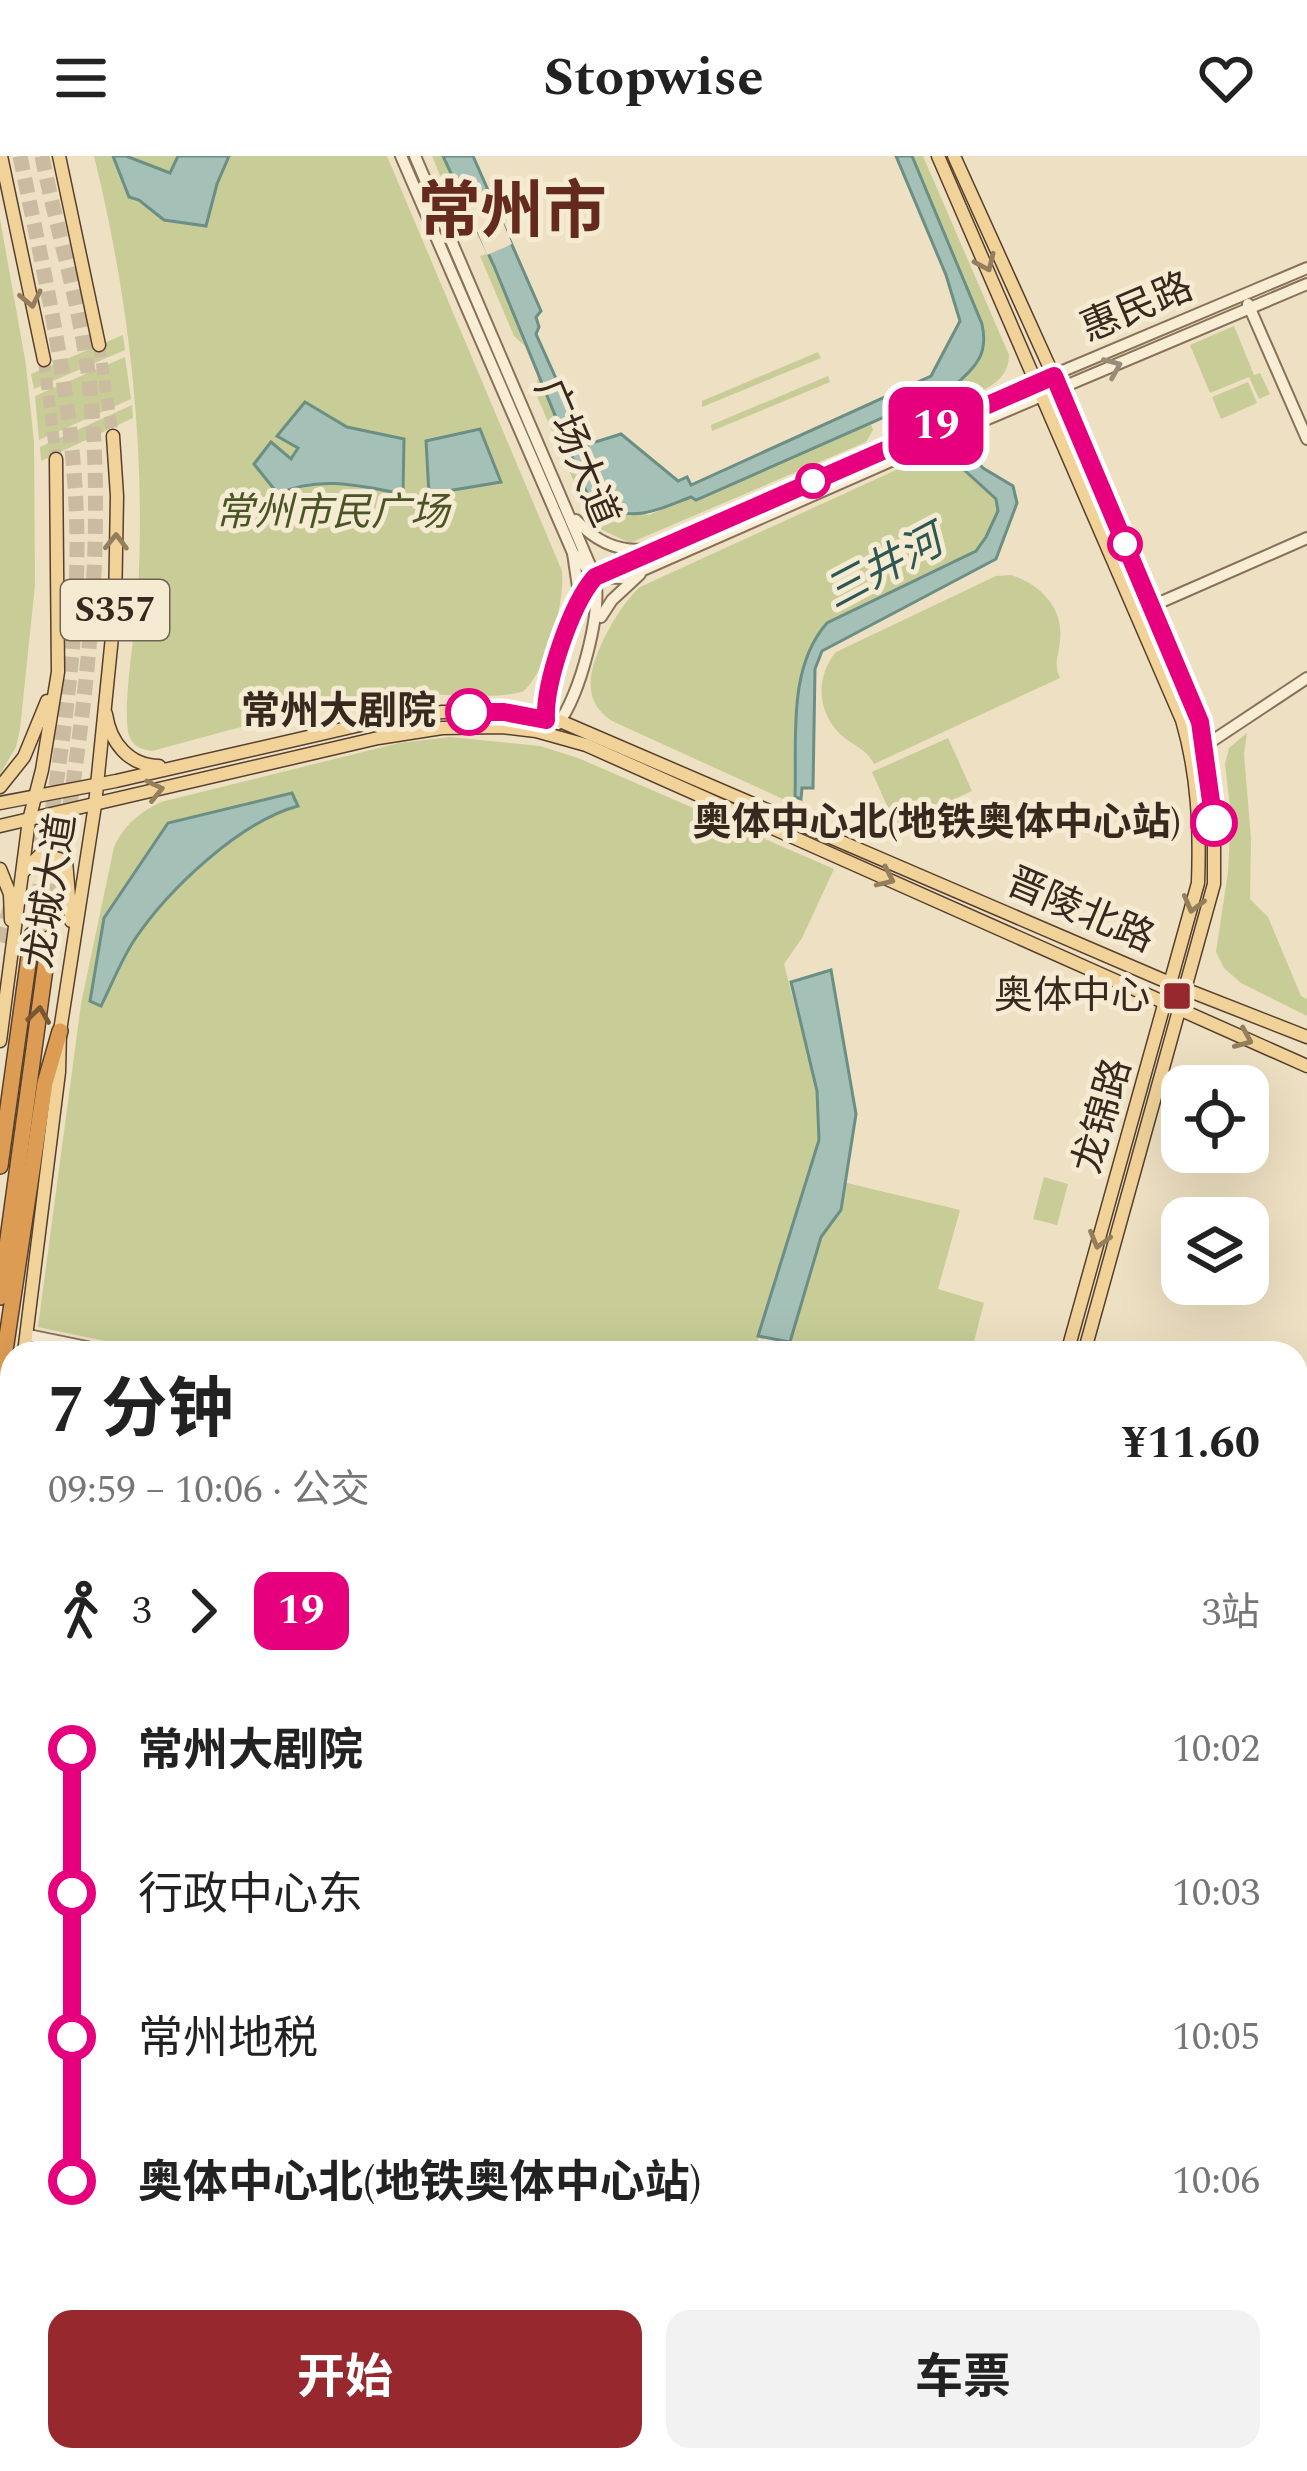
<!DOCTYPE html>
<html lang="zh">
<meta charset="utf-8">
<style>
:root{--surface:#fff;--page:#f2f2f2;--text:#222;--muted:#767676;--accent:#97292e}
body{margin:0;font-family:Spectral,"Noto Sans SC",serif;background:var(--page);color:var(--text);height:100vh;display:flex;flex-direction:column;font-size:45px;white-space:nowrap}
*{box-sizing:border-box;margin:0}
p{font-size:39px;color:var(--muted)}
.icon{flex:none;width:66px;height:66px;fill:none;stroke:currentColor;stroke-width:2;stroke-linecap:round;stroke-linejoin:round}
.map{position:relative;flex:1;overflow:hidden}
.details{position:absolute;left:0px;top:1185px;width:1308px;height:1131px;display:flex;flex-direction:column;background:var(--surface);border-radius:36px 36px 0 0;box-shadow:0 12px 48px #0002}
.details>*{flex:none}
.badge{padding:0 24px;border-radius:18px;font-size:42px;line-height:78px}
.fabs{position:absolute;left:1161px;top:909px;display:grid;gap:24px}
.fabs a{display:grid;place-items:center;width:108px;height:108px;border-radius:24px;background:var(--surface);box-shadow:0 12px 48px #0002;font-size:60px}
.map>.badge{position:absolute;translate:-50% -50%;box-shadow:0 0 0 6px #fff}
.legs{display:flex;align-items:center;gap:18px;height:132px;padding:0 48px;font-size:39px}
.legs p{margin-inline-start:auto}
.head{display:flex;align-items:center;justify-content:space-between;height:204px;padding:0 48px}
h1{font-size:66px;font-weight:700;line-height:90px}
.primary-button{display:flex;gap:24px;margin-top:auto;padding:24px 48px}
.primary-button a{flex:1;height:138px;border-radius:24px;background:var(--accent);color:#fff;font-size:48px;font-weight:700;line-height:138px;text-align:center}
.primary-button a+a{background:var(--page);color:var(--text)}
ul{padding:0 48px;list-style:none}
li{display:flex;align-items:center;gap:42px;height:144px;font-size:45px}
li i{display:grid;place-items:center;width:18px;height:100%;margin:0 15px;background:currentColor}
li i::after{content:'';width:30px;height:30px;margin:-15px;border:9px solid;border-radius:50%;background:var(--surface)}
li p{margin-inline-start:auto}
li:first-child i{background:linear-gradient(#0000 50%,currentColor 0)}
li:last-child i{background:linear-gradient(currentColor 50%,#0000 0)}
header{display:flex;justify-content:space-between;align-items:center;height:156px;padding:0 48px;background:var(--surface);font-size:54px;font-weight:700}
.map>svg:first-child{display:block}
.green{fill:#c8cc96}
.water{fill:#a5c1b7;stroke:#6c8f85;stroke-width:3}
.pier{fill:#eee0c2}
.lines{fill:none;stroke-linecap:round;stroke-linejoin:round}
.major-tunnel{stroke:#cabba1;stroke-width:12;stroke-dasharray:12 6;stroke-linecap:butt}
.highway-tunnel{stroke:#cabba1;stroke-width:15;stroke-dasharray:15 8;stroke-linecap:butt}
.minor-casing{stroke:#887159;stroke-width:14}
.major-casing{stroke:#563f2e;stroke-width:15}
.highway-casing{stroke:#563f2e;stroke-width:18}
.minor{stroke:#f9edd6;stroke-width:10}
.major{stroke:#f1d39a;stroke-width:12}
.highway{stroke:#dd9c53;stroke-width:15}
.oneway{stroke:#947e5c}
.oneway2{stroke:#988b7a}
.oneway3{stroke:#7a5733}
.line-1-casing{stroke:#fff;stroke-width:27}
.line-1{stroke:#e6007e;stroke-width:18}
.stop-1-dot{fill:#fff;stroke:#e6007e;stroke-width:6}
.poi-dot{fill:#97292e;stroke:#f5ead2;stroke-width:4.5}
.labels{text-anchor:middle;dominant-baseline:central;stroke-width:10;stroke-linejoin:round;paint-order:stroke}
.shield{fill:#f5ead2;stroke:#716354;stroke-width:3}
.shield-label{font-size:36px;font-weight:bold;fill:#38291e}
.street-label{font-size:39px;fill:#38291e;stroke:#f5ead2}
.park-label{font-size:39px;font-style:italic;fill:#4a5424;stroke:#f5ead2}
.stop-label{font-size:39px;font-weight:bold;fill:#38291e;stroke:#f5ead2;text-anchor:end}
.poi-label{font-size:39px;fill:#38291e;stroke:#f5ead2;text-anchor:end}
.water-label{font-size:42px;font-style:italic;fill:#2d5853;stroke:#f5ead2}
.town-label{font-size:63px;font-weight:bold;fill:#642a1d;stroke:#f5ead2}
</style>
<header><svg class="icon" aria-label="menu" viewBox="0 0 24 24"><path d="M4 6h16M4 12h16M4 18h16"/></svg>Stopwise<svg class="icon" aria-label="heart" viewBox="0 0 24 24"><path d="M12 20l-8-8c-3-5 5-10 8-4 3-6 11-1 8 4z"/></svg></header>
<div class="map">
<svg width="1307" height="2315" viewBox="0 0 1307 2315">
<rect width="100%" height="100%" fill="#eee0c2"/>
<g class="green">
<path d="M94 0H387L562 415C565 446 547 513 524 535 494 546 425 534 386 540 308 552 229 574 152 595 142 593 135 592 130 582 120 560 137 466 138 436 146 290 129 142 94 0Z"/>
<path d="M432 0H443L466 50 455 55Z"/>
<path d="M912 0H923L1009 199C1009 229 976 237 953 247L952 232C975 211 989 200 982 168Z"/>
<path d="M0 63 26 209 34 286 35 429 20 573 16 591 0 618Z"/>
<path d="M487 98 494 110 525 190 514 180 480 100Z"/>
<path d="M1234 170 1254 219 1260 217 1270 238 1259 243 1249 221 1210 237 1190 189Z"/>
<path d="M123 179 125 194 34 233 31 218Z"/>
<path d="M818 196 821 202 702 251V245Z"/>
<path d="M125 201 131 243 39 284 35 240Z"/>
<path d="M538 220 591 347 649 359 870 266 873 274 866 286 630 387 598 372 586 354 536 238Z"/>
<path d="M828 220 830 226 712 275 711 269Z"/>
<path d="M1248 226 1257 247 1221 263 1212 241Z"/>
<path d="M132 249 133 262 41 305 40 291Z"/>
<path d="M953 288 961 311 996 343 998 355 986 381 976 395 827 467C787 513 797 590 794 648L612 565C601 557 593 549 591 534 586 507 619 449 640 431Z"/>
<path d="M1011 419C1040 428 1064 452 1060 484 1059 500 1053 506 1060 522L874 608C867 594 858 592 846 583 817 561 814 522 836 496L996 420Z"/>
<path d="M1247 577 1244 598 1251 683 1250 743 1268 761 1301 840 1307 843V860L1241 827 1224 812 1216 796 1228 716 1231 659 1225 608 1229 592Z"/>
<path d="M450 581 540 590 578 602 834 713 802 782 784 808 817 935 819 984 847 1027 960 1054 938 1133 984 1147 971 1197H788L790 1186 759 1180 755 1197H163L38 1171 81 848 114 691C125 668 139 657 161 646L399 587Z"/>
<path d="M948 582 972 635 896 670 872 616Z"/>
<path d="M1044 1021 1068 1028 1057 1069 1033 1063Z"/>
<path d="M0 1885 12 1891V1945L0 1939Z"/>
<path d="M467 2304H547L532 2315H456Z"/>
<path d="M793 2304H998L1019 2315H795Z"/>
</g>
<g class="water">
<path d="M113 0H126L170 17 178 0H229L217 28 206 70 164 64 139 44 129 41Z"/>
<path d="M443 0H473L541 155 536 161 539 171 536 178 586 289 621 278 678 325 687 321 691 329 931 220 960 165 946 119 896 0H912L982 168C989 200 975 211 952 232L951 244 976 304 983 312 1013 330 1017 347 996 403 822 495 815 513 813 632H802L801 643 795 641C797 584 787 512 827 467L976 395 986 381 998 355 996 343 961 311 936 244 930 241 696 344 691 341C649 357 635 366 591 347L494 110Z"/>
<path d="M305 246 347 271 404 283 403 338C361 330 319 319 278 338L254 308 271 286 291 303 298 292 277 280Z"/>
<path d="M480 273 501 326 429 338 426 285Z"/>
<path d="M292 637 298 650C239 666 168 734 135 783 121 804 112 828 101 850L90 845 104 762 168 667Z"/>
<path d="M831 814 856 958 841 1054 821 1081 790 1186 758 1180 819 984 817 935 791 826Z"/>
<path d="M0 1707 12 1708V1754L0 1762Z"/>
<path d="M0 1829 12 1836V1891L0 1885Z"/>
<path d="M998 2304H1210L1255 2315H1019Z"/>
</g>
<path class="pier" d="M491 38 512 88 487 99 466 48Z"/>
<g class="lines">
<g class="major-tunnel">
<path d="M99 189 113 280"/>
<path d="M44 204 56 303"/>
</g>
<g class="highway-tunnel">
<path d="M20 0C47 132 78 262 77 398 76 522 52 657 32 779"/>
<path d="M42 0C58 80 84 161 91 243 107 425 78 604 49 783"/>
<path d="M29 689 48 625"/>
<path d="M0 786 10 752"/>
</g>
<g class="minor-casing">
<g id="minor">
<path d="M401 0 573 397 579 438 545 544 546 569"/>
<path d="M415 0 595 421C602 457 580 539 558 568"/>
<path d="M1248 148 1307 283"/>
<path d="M576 364C596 386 619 397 649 393"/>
<path d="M573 397 595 421 622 422 643 414 966 272 1307 128"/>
<path d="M579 438 595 421 1020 233 1307 112"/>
<path d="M1152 450 1307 382"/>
<path d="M601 461 612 444 640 418"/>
<path d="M1206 589 1307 522"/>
<path d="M28 1179 116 1197"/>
<path d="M1296 1458 1307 1461"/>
<path d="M1296 1677 1307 1680"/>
<path d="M0 1683 12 1686"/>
<path d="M443 2315 454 2304"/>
</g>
</g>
<g class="major-casing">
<g id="major">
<path d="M1 0 44 204"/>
<path d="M59 0 99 189"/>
<path d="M938 0 1182 564C1198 619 1200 671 1198 727L1067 1197"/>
<path d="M954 0 1054 221 1200 566 1214 658V728L1084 1197"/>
<path d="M106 558C110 586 129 610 159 610"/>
<path d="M0 631 24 601 47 545"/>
<path d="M0 647 116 625 382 564 442 556H504L560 565 1172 828 1307 881"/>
<path d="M0 670 378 582 442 572 501 571 536 575 586 589 1307 910"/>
<path d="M0 713 10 738 11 764"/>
<path d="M24 715 41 698 66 705 71 765"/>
<path d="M0 885 29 664 42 614 58 516 56 303"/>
<path d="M24 1197 59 916 60 875 95 649 115 451 117 340 113 280"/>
<path d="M0 1344 12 1272"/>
<path d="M0 2037 12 2028"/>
<path d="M0 2048 12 2043"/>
<path d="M695 2304 714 2315"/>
<path d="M719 2306 742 2304"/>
<path d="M765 2315 767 2304"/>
<path d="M778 2315 781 2304"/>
</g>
</g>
<g class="highway-casing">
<g id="highway">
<path d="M0 1010 32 779"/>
<path d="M0 1141 49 783"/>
<path d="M0 1228 45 927 60 875"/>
</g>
</g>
<use href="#minor" class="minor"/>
<use href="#major" class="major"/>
<use href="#highway" class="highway"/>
</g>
<defs><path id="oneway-chevron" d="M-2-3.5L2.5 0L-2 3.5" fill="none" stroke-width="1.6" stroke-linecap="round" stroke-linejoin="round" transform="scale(3)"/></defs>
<g class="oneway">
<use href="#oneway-chevron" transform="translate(986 107) rotate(66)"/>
<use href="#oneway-chevron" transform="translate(31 143) rotate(78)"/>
<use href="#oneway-chevron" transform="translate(116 386) rotate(-89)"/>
<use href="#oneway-chevron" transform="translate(155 634) rotate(-13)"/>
<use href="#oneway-chevron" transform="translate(886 722) rotate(25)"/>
<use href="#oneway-chevron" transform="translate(1193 748) rotate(105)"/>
<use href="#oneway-chevron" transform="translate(1244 883) rotate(23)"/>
<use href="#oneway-chevron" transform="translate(1099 1084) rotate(106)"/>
</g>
<use class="oneway2" href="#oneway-chevron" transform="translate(1113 211) rotate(-23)"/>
<use class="oneway3" href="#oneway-chevron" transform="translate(39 859) rotate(-82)"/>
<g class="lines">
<g class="line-1-casing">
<path id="line-1" d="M469 556H504L546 564C544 528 571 448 595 421L1054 220 1200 566 1214 667"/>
</g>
<use href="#line-1" class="line-1"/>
</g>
<g class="stop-1-dot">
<circle cx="813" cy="325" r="15"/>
<circle cx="1125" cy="388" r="15"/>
<circle cx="469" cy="556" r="21"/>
<circle cx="1214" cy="667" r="21"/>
</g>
<rect class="poi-dot" x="1162" y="825" width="30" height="30" rx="6"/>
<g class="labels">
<rect class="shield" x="61" y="424" width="108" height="60" rx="9"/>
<g class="shield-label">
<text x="115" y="454">S357</text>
</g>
<g class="street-label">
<text transform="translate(1137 152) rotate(-23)">惠民路</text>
<text transform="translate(576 297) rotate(67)">广场大道</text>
<text transform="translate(51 735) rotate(-81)">龙城大道</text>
<text transform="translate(1080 755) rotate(23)">晋陵北路</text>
<text transform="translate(1103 960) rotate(-74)">龙锦路</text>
</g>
<g class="park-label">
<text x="332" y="357">常州市民广场</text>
</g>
<g class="stop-label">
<text x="436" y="556">常州大剧院</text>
<text x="1181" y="667">奥体中心北(地铁奥体中心站)</text>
</g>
<g class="poi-label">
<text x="1150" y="840">奥体中心</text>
</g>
<g class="water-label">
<text transform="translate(884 412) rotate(-28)">三井河</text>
</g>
<g class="town-label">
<text x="512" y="57">常州市</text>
</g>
</g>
</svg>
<div class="fabs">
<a><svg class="icon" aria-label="locate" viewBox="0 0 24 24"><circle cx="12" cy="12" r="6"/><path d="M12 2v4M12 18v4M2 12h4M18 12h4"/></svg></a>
<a><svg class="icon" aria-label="layers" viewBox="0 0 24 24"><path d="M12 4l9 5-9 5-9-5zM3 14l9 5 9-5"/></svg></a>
</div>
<b class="badge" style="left:936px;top:270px;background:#e6007e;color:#fff">19</b>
<section class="details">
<div class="head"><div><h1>7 分钟</h1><p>09:59 – 10:06 · 公交</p></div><b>¥11.60</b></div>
<div class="legs"><svg class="icon" aria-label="walk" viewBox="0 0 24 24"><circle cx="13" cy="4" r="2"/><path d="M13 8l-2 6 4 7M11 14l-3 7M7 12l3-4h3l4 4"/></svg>3<svg class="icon" aria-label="forward" viewBox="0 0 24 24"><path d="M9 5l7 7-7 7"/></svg><b class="badge" style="background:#e6007e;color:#fff">19</b><p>3站</p></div>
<ul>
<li><i style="color:#e6007e"></i><b>常州大剧院</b><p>10:02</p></li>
<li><i style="color:#e6007e"></i><span>行政中心东</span><p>10:03</p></li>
<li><i style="color:#e6007e"></i><span>常州地税</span><p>10:05</p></li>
<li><i style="color:#e6007e"></i><b>奥体中心北(地铁奥体中心站)</b><p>10:06</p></li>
</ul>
<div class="primary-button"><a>开始</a><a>车票</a></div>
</section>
</div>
